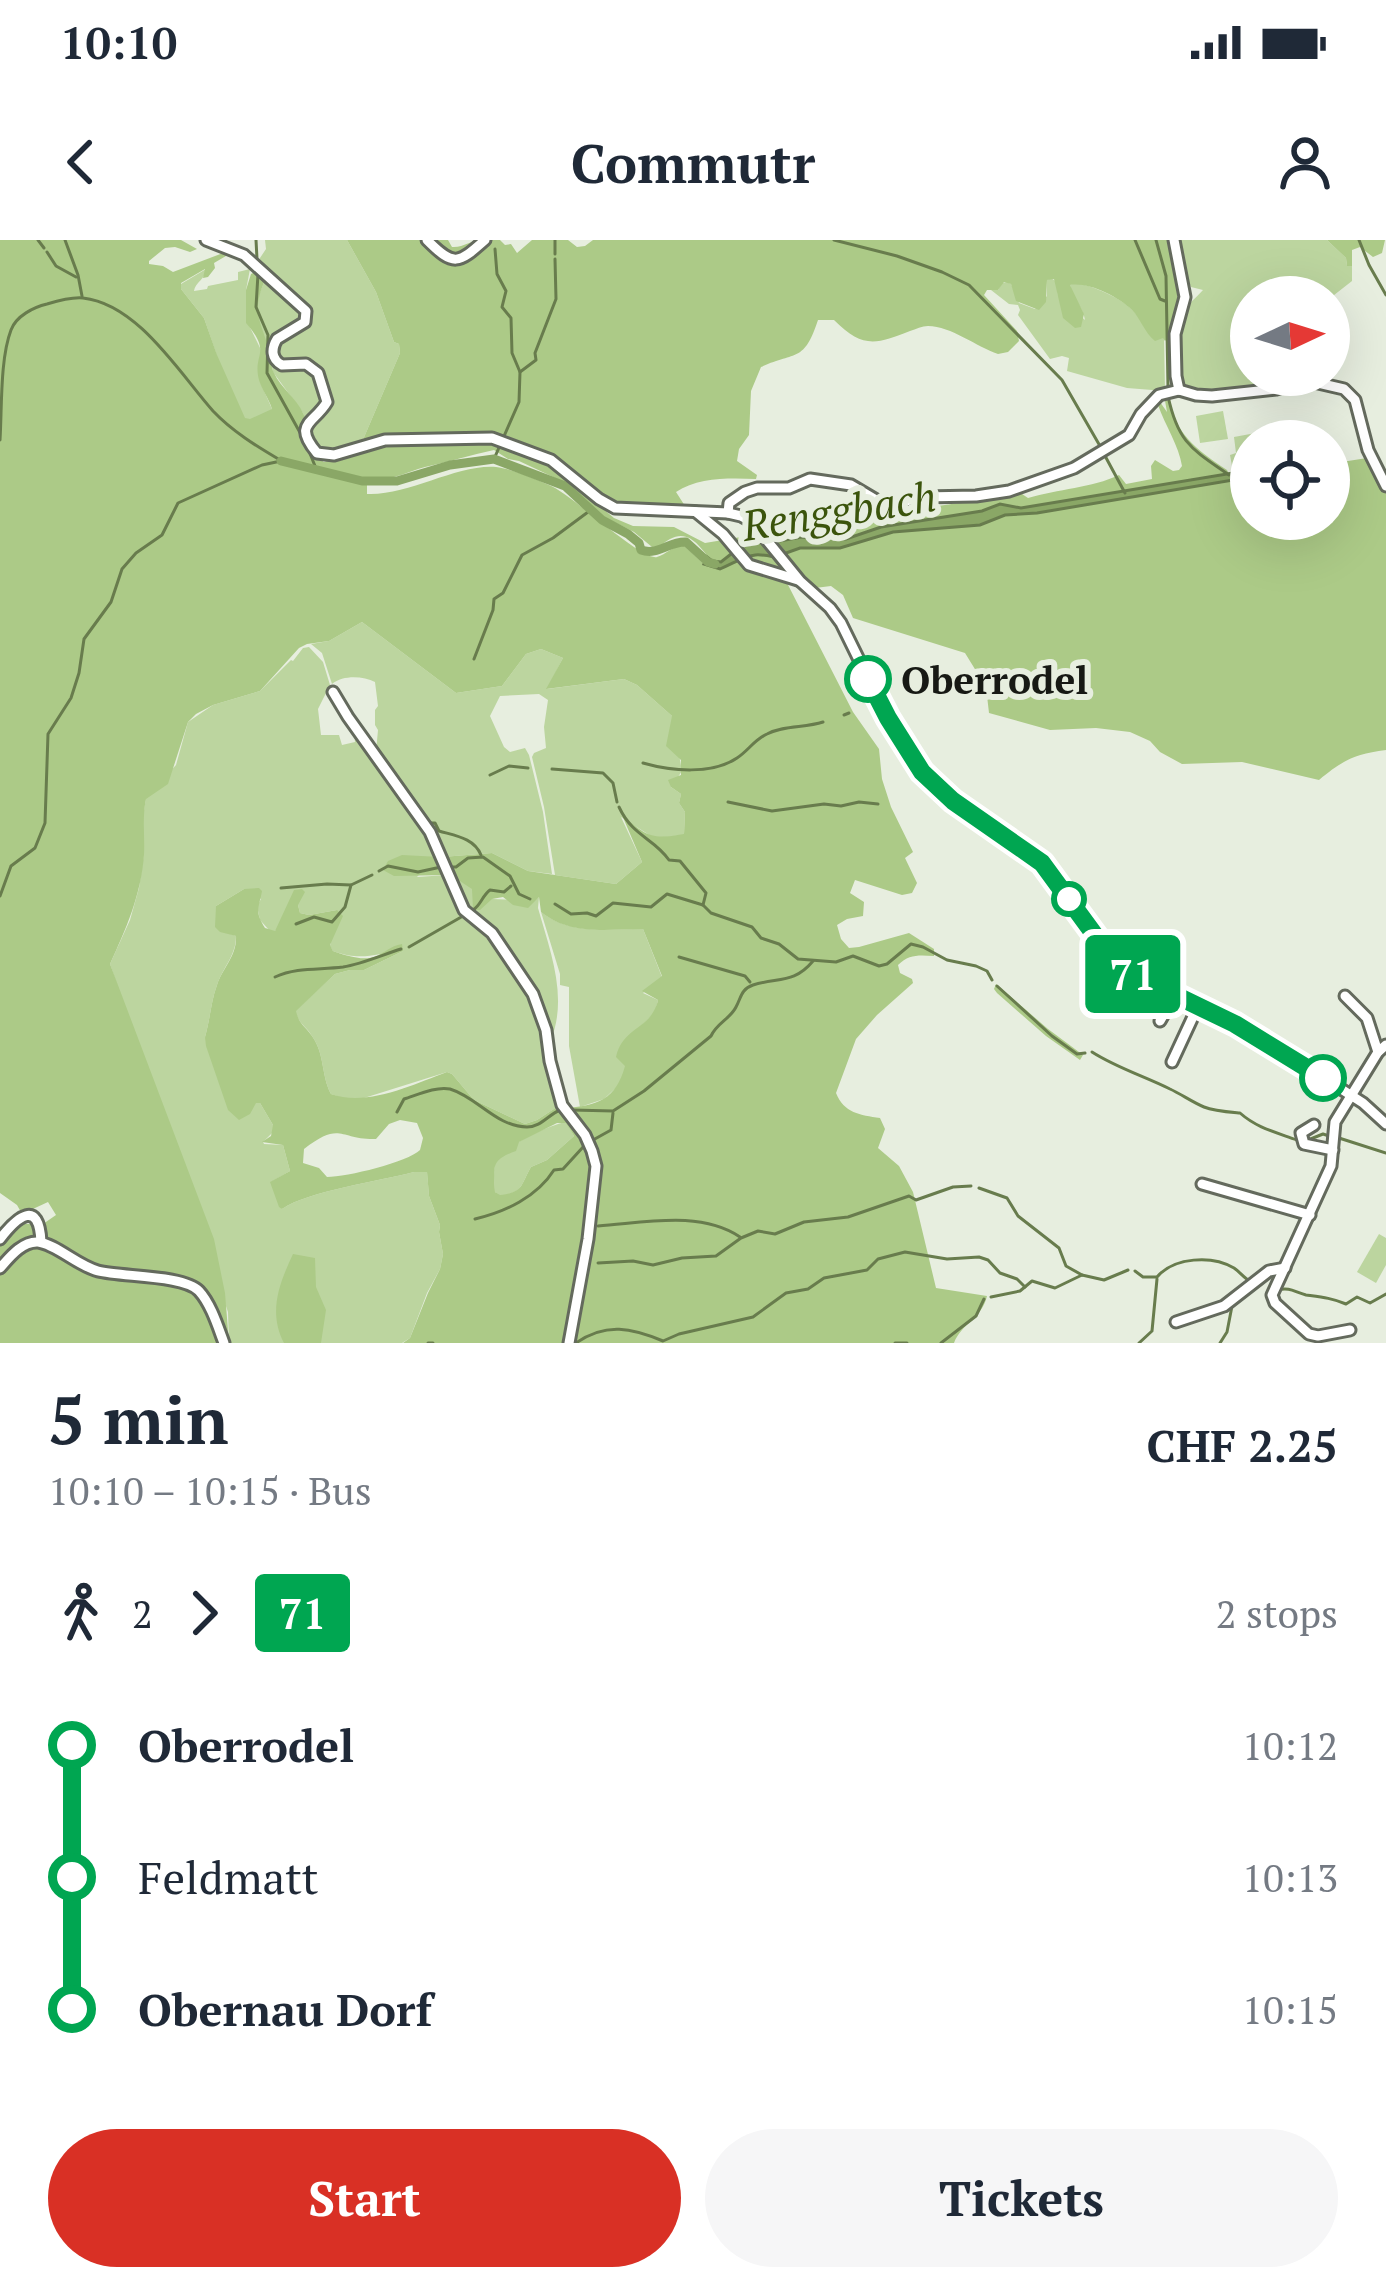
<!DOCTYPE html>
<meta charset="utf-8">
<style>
:root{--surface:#fff;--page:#f6f6f7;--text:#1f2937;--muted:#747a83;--accent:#d93025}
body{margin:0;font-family:"PT Serif",serif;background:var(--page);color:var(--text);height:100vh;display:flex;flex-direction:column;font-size:45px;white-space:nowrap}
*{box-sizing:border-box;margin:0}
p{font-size:39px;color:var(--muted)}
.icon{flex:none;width:66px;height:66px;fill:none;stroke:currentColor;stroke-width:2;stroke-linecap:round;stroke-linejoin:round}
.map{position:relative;height:1103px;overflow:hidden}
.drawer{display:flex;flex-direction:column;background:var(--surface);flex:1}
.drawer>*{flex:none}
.badge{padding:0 24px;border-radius:9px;font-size:42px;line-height:78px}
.needle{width:78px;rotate:86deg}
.fabs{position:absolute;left:1230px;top:36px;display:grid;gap:24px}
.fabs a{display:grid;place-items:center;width:120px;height:120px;border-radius:50%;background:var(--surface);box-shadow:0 12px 48px #0002;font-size:60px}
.map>.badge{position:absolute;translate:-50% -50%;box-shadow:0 0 0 6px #fff}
.legs{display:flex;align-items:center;gap:18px;height:132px;padding:0 48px;font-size:39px}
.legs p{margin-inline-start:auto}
.overview{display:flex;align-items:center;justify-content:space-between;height:204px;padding:0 48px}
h1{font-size:66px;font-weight:700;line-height:90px}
.button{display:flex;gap:24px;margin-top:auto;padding:24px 48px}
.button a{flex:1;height:138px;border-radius:72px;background:var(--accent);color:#fff;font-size:48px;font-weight:700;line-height:138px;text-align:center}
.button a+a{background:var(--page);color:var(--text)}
ul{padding:0 48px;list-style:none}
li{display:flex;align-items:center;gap:42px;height:132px;font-size:45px}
li i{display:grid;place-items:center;width:18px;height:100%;margin:0 15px;background:currentColor}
li i::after{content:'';width:30px;height:30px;margin:-15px;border:9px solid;border-radius:50%;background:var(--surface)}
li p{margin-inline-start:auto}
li:first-child i{background:linear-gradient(#0000 50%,currentColor 0)}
li:last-child i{background:linear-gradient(currentColor 50%,#0000 0)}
.status{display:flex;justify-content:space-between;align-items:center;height:84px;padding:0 60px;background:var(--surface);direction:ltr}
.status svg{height:33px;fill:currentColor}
header{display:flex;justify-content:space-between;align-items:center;height:156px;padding:0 48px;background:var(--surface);font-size:54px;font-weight:700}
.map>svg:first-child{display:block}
.green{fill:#bcd59f}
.forest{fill:#acca87;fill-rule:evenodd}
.water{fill:#8aa766;stroke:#687c4d;stroke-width:3}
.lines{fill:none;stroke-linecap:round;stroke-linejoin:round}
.stream{stroke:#687c4d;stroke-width:3}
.river{stroke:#8aa766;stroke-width:9}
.minor-casing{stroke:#646a5d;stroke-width:15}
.minor{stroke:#fff;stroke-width:9}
.line-1-casing{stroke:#fff;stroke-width:27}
.line-1{stroke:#00a651;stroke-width:18}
.stop-1-dot{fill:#fff;stroke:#00a651;stroke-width:6}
.labels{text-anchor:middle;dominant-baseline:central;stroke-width:12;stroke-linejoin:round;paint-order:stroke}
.stop-label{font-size:39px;font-weight:bold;fill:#171914;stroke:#e7eedf;text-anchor:start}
.water-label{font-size:42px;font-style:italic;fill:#3b540c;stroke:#e7eedf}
</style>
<div class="status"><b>10:10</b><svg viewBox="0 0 49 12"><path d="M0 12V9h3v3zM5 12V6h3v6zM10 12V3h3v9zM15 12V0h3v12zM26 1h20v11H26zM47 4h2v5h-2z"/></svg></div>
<header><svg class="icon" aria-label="back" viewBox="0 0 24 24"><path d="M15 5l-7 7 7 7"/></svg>Commutr<svg class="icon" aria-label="person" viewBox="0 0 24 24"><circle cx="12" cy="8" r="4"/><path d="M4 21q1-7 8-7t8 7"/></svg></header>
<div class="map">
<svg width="1386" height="1103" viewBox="0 0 1386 1103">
<rect width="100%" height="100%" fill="#e7eedf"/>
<g class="green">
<path d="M265 0H347L376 52 394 102 399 104 400 113 362 202 336 212 320 210 308 190 328 165 318 128 288 124 276 117 277 101 308 80 258 21 266 9Z"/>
<path d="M1178 0H1327L1346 18 1347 26H1352V41L1329 59V57H1251V135H1257L1259 149C1233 151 1201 159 1180 143 1179 117 1173 86 1189 65 1193 59 1199 55 1203 50L1191 47 1183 30Z"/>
<path d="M206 29C206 39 195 42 194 51L207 49 208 46 238 40V32L250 29 246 50V79L262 112 258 129 261 144 272 169 235 268 216 113 204 78 181 49V44Z"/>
<path d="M263 34 300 66 304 77 284 91 272 117 314 132 324 162 305 181 303 173 273 132 270 115 257 76 256 62 265 40Z"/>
<path d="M1051 38 1057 42 1058 56 1085 80C1083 66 1072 58 1070 45L1075 43C1094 46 1123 58 1136 74 1149 90 1142 88 1164 98L1165 151 1127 148 1067 131 1069 118 1062 116 1050 119 1018 75 1020 70 1018 65 1009 64 991 50H998L1002 43 1007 42 1011 44 1019 63 1035 69 1047 56V40Z"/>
<path d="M1223 171 1228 199 1200 203 1196 176Z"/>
<path d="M1261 192 1262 201H1251V222L1232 226 1230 215 1236 213 1234 197Z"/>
<path d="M362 382 456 453 502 446 526 414 541 409 563 418 547 449 624 439 637 445 672 476 682 531 671 547 681 554 679 563 685 572 684 595 654 598 621 577 642 622 616 644 555 635 544 567 532 517 534 513 546 508 544 487 548 460 539 454 500 456 490 476 504 507 510 512 525 508 529 515 543 572 552 634 528 631 492 613 442 617 376 512 378 490 375 485V470L378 466 375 442C363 436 343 435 332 444L322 413 311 404 329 401Z"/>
<path d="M309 407 323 422 330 445 318 469 321 495H339L342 505 355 502 354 492 419 577 440 617H436L417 637 447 635 460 665 483 686 533 757 560 865 537 880 525 884 474 860 452 834 447 832 364 858 348 860 331 854C321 835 325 814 312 796 305 785 299 784 295 771L335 734 350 730H364L403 711C374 713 363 722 333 711L330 706 337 670 309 675 300 673 298 665 275 691H270L260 680 257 666 261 659 244 649 216 666 225 692 236 696C236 716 223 727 217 745 211 761 210 780 205 797L256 863H260L273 885V892L263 902 264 904 283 905 290 931 271 942 282 969C308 951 380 941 414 932L427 931 429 956 440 985 439 992 443 1014 440 1029 427 1053 410 1098 402 1103H229L228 1072 110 724 130 680 139 648 144 613 143 577 146 558 176 525 188 482 213 465 260 451 291 420 293 421 303 408Z"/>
<path d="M455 638 492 659 534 661 539 657 538 668C550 711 569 758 550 802L540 769 490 689 468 672 454 641Z"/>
<path d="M541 672C571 695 607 689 643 689L662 737 643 753 658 760 655 772 642 785 620 844 604 859 580 867 569 806V747L560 745V734Z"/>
<path d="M566 882 574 896 547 920 531 927C520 946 524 952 500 956L495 952C495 943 492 930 496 922 505 905 549 885 566 882Z"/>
<path d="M1379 994 1386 998V1025L1376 1043 1357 1032Z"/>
</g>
<g class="forest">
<path d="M0 0H181L197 9 190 12 175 7 165 8 149 21V24L163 26 173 32 223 13H231L214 23 215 28 208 37 203 38 205 29 181 43V49L204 78 217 115 245 178 250 179 272 169C269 159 262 150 259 140 252 113 273 114 246 83V50L251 34 257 31 265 40C250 75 262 81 270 114 272 120 271 128 274 133 281 148 296 158 303 173 315 197 291 200 324 222L384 202 493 200 547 222 614 278 633 286 674 287 705 303 759 294 764 301 731 313 721 322 712 321C701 309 690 288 670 299 652 309 672 305 652 307L634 292 602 276 566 243 519 221 508 219 494 210C471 215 448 222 425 227 404 233 388 243 367 237V254C408 256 457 224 496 227 512 229 533 238 549 245 572 254 641 321 657 317 666 314 673 307 682 304L704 324 726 327C756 307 770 309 793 336L785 339 853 472 879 509 882 539 891 567 913 612 905 618 917 643 912 653 902 655 855 640 850 653 864 662 863 676 847 679 837 685 841 699 849 708 859 707 909 693 934 709V716C919 715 909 714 898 725L900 733 912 739 913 743 877 775 856 799 836 853C844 873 860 875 880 878L885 889 878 908 899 926 913 952 936 1048 987 1056C982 1078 961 1084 954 1103H403L410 1098 428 1053 440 1029 443 1014 439 992 440 985 429 956 427 932H414C380 941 308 951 282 969L279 967 270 942 290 931 283 905 262 902 271 896 273 885 260 863H256L250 874 239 880 228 870 206 806 205 797C210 780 211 761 217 745 223 727 237 716 236 696L220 692 215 687 216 666 244 649 259 648 262 651C259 668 254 671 265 688L275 691 294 650 302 649 305 652 298 665 300 673 309 675 337 670 343 676 330 705 333 711C344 715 362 721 374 717 385 713 390 706 402 704L403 711 364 730H350L335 734 296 771C299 784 304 785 312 796 325 814 321 835 331 854 367 867 412 845 447 832L452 834 474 860 525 884 537 880 560 865 564 868C598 866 616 859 625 826L616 817C623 786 651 790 658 760L642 751 662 736 643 689C607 689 571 696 541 672L539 657 528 668 513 665 503 657 492 659 480 670H473L472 649 452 636 442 617 492 613 528 631 616 644 642 622 622 575C647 596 650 600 684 594L685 572 679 563 681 554 671 547 668 540 681 535V520L666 506 672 476 637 445 624 439 546 449 563 418 541 409 526 414 502 446 456 453 362 382 329 401 307 404 299 408 260 451 213 465 196 474 188 482 168 544 146 559C142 578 145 596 144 615 141 655 126 689 110 724L214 999 225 1053 229 1103H0V1006L17 984H43L56 975 48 962 22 974 17 965 0 953ZM400 880 417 883 423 898 420 910C408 922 347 937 327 937L319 928 303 923 304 909C341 880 339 900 376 899L389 884ZM557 883H566L574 896 547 920 531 927C520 946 524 952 500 955L495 952C494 927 490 920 516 911L519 902Z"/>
<path d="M347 0H448L452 7C463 8 471 0 482 0L476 11 490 0H500L505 5 511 4 517 13 532 0H568L577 7 585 6 593 0H1169C1177 31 1194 76 1165 101L1163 98 1155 101C1144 92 1141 79 1132 70 1117 56 1089 42 1070 45L1084 74 1081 87 1075 88 1063 78 1054 39 1047 40 1046 62 1039 70 1016 61 1011 44 1004 42 998 50H987L984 55 1017 91 1019 101 1008 112 998 114C977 107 951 86 928 86 922 86 916 89 910 91 875 105 862 108 834 80H818C804 123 796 111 761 127L751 151 749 195 739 209 737 221 757 235 756 239C730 238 698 237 676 252L685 266 682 268 606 262 551 217 499 196 387 197 362 202 400 113 399 104 394 102 376 52Z"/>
<path d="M1327 0H1385L1382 13 1373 17 1360 7 1352 10V26H1347L1346 18Z"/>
<path d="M1164 155H1167C1174 192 1196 210 1227 230L1229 234 1021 268 1000 264 982 271 881 287 846 299 802 297 774 302 765 291 808 280 828 264 871 268 894 265 917 269 1022 254 1028 258C1058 249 1092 248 1119 235L1126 244 1152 239 1151 226 1155 220 1173 231 1179 230 1182 226C1179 206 1165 185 1158 165L1160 162 1167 172Z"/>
<path d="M1367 218 1381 248 1386 253V510C1355 514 1343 520 1319 540L1242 522 1182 524 1160 512 1150 501 1130 492 1096 488 1050 490 989 473 986 447 965 413 853 378 843 355 831 346 815 348 787 320 786 314 800 308H840L893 292 980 285 1005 275 1037 273 1251 237V279H1329V224Z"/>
<path d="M402 615 440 617 447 635 394 636 383 630 388 621Z"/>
<path d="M996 744 1048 789 1083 815 1080 820 1046 796 997 753 994 749Z"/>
<path d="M293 1014 315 1018 316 1047 326 1070 321 1103H284C268 1072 279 1044 293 1014Z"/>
</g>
<path class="water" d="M1251 230V237L1037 273 1005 275 980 285 893 292 840 308H800L786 313 787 320C750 310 751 315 720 329L704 324 707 317 712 321 721 322 740 307 764 301 774 302 802 297 846 299 881 287 982 271 1000 264 1021 268Z"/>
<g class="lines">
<g class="stream">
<path d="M38 0 44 8"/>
<path d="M65 0 78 35 82 56"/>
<path d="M256 0 257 19"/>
<path d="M555 0V14"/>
<path d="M834 0 897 16 942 32 969 45 1062 140 1100 206"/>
<path d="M1135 0 1160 59 1165 61"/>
<path d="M1156 0 1166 36 1168 147"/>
<path d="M1359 0 1369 25 1386 55"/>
<path d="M495 9 497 34 506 51 502 67 511 78 512 113 520 132"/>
<path d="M47 12 56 26 76 37"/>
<path d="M258 34 256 67 268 95 267 133 303 198"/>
<path d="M1168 156C1178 203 1192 209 1229 235"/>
<path d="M0 200C2 167 0 119 11 90 16 76 34 67 47 64 57 61 73 57 83 58 138 64 180 134 213 171 232 191 256 206 280 220"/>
<path d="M307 206 317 231"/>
<path d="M1104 214 1125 253"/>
<path d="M494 219 519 162 520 132 536 120 535 113 556 59 555 19"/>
<path d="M474 419 493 370 494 359 503 353 522 315 553 298 592 269"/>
<path d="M844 475 849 473"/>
<path d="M643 523C671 531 712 535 737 518 748 511 754 500 767 494 784 485 805 488 823 482"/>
<path d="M552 529 603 533 613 543 617 562"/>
<path d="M490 535 509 526 528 528"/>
<path d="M728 562 772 571 824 564 841 566 859 562 878 564"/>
<path d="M619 567C633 597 654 598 669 620L680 621 706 653 703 665"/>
<path d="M431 583H435L439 591C456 596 474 598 481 615"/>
<path d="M450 627H456L468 618 483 617 510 636 519 654 530 659"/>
<path d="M379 631 388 626 418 632 441 627"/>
<path d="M281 648 327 644 351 645"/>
<path d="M0 656 11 626 35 608 45 583 48 494 71 458 79 433 84 399 111 362 122 329 136 313 162 295 178 263 262 225 281 221"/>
<path d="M555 664 571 674 587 673 596 676 613 663 651 667 667 654 703 665 711 673 752 687 761 698 779 704 798 719 836 722 853 716 879 726 887 724 911 704 923 707 947 720 976 726 987 731 992 740"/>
<path d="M473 670C481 665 482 656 490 650L504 652 511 646"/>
<path d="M296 684 314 677 332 682 345 667 351 645 372 635"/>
<path d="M409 707 463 676"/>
<path d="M679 717 745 736 750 742"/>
<path d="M275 737C297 727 319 730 343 727 362 724 382 715 401 709"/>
<path d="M997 746 1052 796 1077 814 1085 813"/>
<path d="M1092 812C1117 828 1144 836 1170 849 1181 854 1192 862 1204 867 1214 871 1229 872 1240 873 1257 888 1275 892 1297 900"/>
<path d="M572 870 613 871 644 851 711 796C717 783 730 779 736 767 741 758 741 749 753 745 778 737 794 744 813 721"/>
<path d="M397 872 404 859C417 855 436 846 450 849 477 857 497 887 527 887 541 887 548 875 560 870"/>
<path d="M1339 898 1386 913"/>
<path d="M593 900 611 890 613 873"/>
<path d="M1308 900 1323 894 1329 896"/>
<path d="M979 948 1007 958 1018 976 1059 1008 1066 1026 1082 1035"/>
<path d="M475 979C505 972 537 957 554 930L563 929 584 906"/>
<path d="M598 986C644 983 700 970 740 997"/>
<path d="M598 1023 633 1021 653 1025 682 1018 716 1016 741 998 758 991 775 994 804 982 848 977 909 956 916 960 953 947 971 946"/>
<path d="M1135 1031 1143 1037H1156"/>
<path d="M1157 1037C1174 1017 1212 1015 1234 1028 1240 1032 1244 1038 1250 1041"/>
<path d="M1277 1050C1291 1047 1294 1052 1306 1055 1321 1057 1332 1058 1346 1064L1357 1057 1370 1063 1386 1054"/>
<path d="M991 1057 1020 1051 1032 1041 1055 1048 1082 1035 1104 1040 1128 1030"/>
<path d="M1239 1060 1255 1047"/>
<path d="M428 1103H433"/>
<path d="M576 1103C606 1082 632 1088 663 1101L679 1094 753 1077 786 1053 808 1049 824 1038 867 1030 878 1019 905 1012 947 1019 979 1017 988 1020 1000 1033 1017 1039 1025 1047"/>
<path d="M895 1103H907"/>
<path d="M941 1103 976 1076 984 1059"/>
<path d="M1139 1103 1152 1091 1157 1039"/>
<path d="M1220 1103 1227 1092 1232 1066"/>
</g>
<path class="river" d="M281 221 362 241H397L450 225 494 219 565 246 602 280 628 294 639 303 641 310C658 316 669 301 686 302L708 322 715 324"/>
<g class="minor-casing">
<g id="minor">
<path d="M206 0 244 15 306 71 305 82 277 99C271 109 271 119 282 125L306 124 318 133 327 162C314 184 292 183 317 213L334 215 385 200 492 198 551 220 599 259 615 268 728 273 741 276 752 282 800 341 830 368 841 383 888 479 922 532 953 561 1042 623 1102 705 1117 722 1139 737 1235 784 1288 815 1363 863 1386 884"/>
<path d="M427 0C454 27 458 24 485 0"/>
<path d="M1174 0 1185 57 1175 94 1176 136 1179 150"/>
<path d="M1179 150 1196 155 1212 156 1276 149 1305 140 1344 149 1355 160 1368 210 1386 246"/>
<path d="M696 272 723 294 749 325 798 340"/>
<path d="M728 273 729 263 745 252 757 248H789L810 239 851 245 878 261 894 264 923 257 976 256 1009 251 1074 228 1129 195 1141 174 1159 155 1179 150"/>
<path d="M333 452 348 477 430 592 464 670 492 693 533 754 546 790 550 821 562 865 585 895 592 911 596 926 588 999 569 1103"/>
<path d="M1345 756 1367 778 1378 812"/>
<path d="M1160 781 1175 755"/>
<path d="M1172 822 1198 766"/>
<path d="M1314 885 1301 893 1304 904 1333 910"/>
<path d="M1202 944 1310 975"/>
<path d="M0 999C17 977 39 958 41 1002"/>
<path d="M0 1028C9 1018 22 1001 38 1002 56 1004 78 1026 98 1031 122 1037 184 1035 199 1051 211 1064 218 1087 224 1103"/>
<path d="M1176 1082 1224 1066 1269 1031 1285 1028"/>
<path d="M1350 1090 1318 1096 1309 1094 1275 1063 1272 1055 1331 926 1335 882 1378 812 1386 805"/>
</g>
</g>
<use href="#minor" class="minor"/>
</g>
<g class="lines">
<g class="line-1-casing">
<path id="line-1" d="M868 439 888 478 922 532 953 561 1042 623 1102 705 1122 726 1138 737 1235 784 1323 838"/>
</g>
<use href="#line-1" class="line-1"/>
</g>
<g class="stop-1-dot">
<circle cx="868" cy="439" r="21"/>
<circle cx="1069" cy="659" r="15"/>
<circle cx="1323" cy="838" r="21"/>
</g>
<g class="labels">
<g class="stop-label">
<text x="901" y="439">Oberrodel</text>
</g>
<g class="water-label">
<text transform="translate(839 270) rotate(-9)">Renggbach</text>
</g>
</g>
</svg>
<div class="fabs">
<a><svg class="needle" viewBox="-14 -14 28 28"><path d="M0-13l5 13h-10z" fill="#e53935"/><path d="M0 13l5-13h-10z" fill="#747a83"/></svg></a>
<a><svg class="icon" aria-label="locate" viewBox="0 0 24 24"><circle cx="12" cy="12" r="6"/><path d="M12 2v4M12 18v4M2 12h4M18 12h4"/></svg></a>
</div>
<b class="badge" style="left:1133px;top:734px;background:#00a651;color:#fff">71</b>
</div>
<section class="drawer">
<div class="overview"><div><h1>5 min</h1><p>10:10 – 10:15 · Bus</p></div><b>CHF 2.25</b></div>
<div class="legs"><svg class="icon" aria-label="walk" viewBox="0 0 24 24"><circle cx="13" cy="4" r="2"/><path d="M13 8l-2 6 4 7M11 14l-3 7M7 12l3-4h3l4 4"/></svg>2<svg class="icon" aria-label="forward" viewBox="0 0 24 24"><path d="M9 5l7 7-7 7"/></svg><b class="badge" style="background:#00a651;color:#fff">71</b><p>2 stops</p></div>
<ul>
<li><i style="color:#00a651"></i><b>Oberrodel</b><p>10:12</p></li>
<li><i style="color:#00a651"></i><span>Feldmatt</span><p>10:13</p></li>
<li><i style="color:#00a651"></i><b>Obernau Dorf</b><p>10:15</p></li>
</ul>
<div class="button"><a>Start</a><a>Tickets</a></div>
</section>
